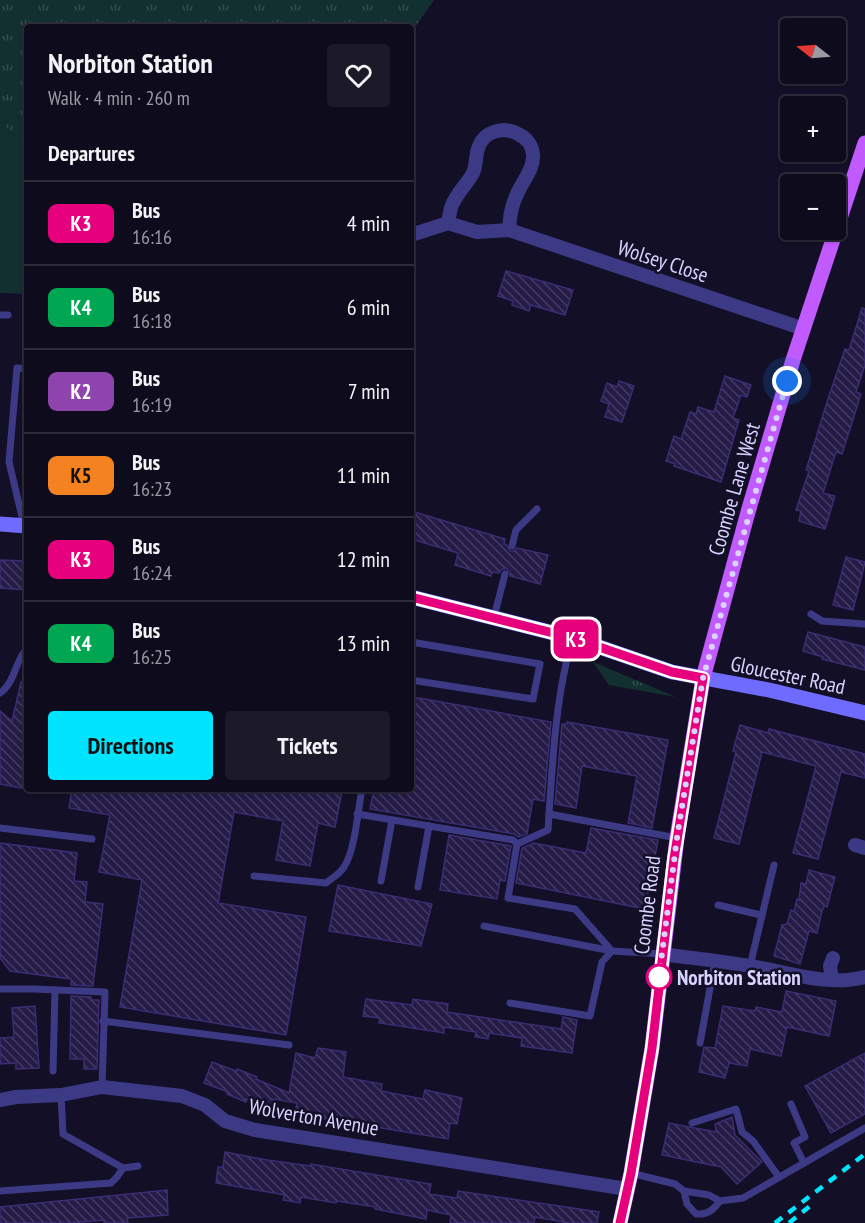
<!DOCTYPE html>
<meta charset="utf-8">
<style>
:root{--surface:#0e0b1c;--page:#1c1929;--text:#f1f3f6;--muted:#9b9ba3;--line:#2e2b3b;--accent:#00e5ff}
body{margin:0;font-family:"PT Sans Narrow",sans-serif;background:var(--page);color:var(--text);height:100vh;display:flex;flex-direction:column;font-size:22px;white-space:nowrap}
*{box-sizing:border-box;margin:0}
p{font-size:20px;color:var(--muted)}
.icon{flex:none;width:33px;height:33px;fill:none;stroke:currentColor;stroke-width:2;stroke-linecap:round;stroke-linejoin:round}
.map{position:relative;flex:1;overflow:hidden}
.details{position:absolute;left:24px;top:24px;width:390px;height:768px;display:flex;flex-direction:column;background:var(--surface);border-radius:6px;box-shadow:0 2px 4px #0004,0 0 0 2px var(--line)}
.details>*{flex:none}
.badge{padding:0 12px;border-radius:9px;font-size:21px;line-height:39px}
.needle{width:39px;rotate:287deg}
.tools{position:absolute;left:780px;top:18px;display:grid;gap:12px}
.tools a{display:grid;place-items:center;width:66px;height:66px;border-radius:6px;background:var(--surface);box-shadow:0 2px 4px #0004,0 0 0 2px var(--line);font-size:30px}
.you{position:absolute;width:30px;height:30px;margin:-15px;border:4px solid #fff;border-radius:50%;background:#1a73e8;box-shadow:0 0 0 9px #1a73e833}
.map>.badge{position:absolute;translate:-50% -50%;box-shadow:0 0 0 3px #fff}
h2{padding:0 24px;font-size:22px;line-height:54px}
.round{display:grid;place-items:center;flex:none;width:63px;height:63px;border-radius:6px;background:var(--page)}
.head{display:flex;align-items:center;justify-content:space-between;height:102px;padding:0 24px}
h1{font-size:28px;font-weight:600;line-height:45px}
.action{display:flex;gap:12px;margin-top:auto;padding:12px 24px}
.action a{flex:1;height:69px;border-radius:6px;background:var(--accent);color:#111;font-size:24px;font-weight:600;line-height:69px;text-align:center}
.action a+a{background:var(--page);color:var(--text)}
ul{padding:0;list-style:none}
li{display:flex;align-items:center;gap:18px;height:84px;padding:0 24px;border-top:2px solid var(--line)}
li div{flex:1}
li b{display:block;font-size:22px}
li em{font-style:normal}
li .badge{min-width:66px;font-weight:700;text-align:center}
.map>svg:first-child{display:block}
.grass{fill:url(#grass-tufts)}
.pitch{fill:#12302f}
.building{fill:url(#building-back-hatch);stroke:#3b2d73;stroke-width:1.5}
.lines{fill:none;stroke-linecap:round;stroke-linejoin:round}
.lane{stroke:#3d3a85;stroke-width:7}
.street{stroke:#3d3a85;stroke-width:14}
.secondary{stroke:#6f6bff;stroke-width:15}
.primary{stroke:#c25bff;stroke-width:15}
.rail{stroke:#00e5ff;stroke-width:4.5;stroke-dasharray:9 8;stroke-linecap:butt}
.line-casing{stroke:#fff;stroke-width:14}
.line{stroke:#e6007e;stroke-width:9}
.walk{stroke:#d9d4ff;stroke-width:6;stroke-dasharray:0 10.8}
.stop-dot{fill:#fff;stroke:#e6007e;stroke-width:3}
.labels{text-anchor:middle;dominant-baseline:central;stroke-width:5;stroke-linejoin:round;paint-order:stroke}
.street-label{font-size:21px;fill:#d9d4ff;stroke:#130f26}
.stop-label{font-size:21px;font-weight:bold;fill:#d9d4ff;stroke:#130f26;text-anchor:start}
</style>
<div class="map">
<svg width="865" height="1223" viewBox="0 0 865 1223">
<defs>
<pattern id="grass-tufts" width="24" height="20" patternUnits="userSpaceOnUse" patternTransform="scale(1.5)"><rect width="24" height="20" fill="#12302f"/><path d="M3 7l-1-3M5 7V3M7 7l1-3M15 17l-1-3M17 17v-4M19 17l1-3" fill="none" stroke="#344d4e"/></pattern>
<pattern id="building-back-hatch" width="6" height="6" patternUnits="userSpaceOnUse" patternTransform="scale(1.5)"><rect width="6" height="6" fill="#241b47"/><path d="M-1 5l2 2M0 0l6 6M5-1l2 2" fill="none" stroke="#433b63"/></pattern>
</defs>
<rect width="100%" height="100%" fill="#130f26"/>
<g class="grass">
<path d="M0 0H434L411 33V27H27V147L0 122Z"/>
<path d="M593 662 676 697 609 685Z"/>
</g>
<path class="pitch" d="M0 122 27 147V294L0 293Z"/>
<g class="building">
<path d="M506 271 573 290 565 315 531 305 529 311 512 305 513 301 498 296Z"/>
<path d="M862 308 865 309V365L856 392 861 394 842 454 836 452 823 493 835 496 825 529 799 521 801 511 796 510 809 471 806 470 827 402 845 349 849 350Z"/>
<path d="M725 376 751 385 747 397 741 395 733 418 739 420 721 482 674 466 675 464 666 461 674 436 681 439 690 412 696 414 698 407 714 412Z"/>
<path d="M619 381 634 386 622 422 605 417 609 404 601 401 607 383 617 387Z"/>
<path d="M411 511 505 539 504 544 507 545 510 551H514L517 548 548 555 540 584 510 576V572L506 568 501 570 499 573 492 572 491 576 455 565 458 553 411 539Z"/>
<path d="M846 557 865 562 853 610 833 605Z"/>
<path d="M0 560 27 561V590L0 588Z"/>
<path d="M808 632 865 647V670L822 659 823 657 803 651Z"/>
<path d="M21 682 27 683V789L0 784V711L12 721Z"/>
<path d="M419 698 551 722 544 801 533 799 527 834 518 837 514 834 370 809 374 789H411V699Z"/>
<path d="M567 722 668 740 652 828 628 823 637 776 582 766 576 808 555 804 562 724H567Z"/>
<path d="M740 725 768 733 769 729 865 754V778L841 772 818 859 793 853 816 766 762 752 739 844 714 838 736 752 733 751Z"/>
<path d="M72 789H329L342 791 335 827 318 823 310 866 276 860 283 821 234 812 218 903 306 917 286 1035 120 1007 142 880 99 872 110 815 69 808Z"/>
<path d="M591 828 658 840 645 909 516 883 522 848 534 843 586 853Z"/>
<path d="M449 835 511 846 505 881 500 880 497 899 440 890Z"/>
<path d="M0 843 77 853 74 881 87 882 85 902 103 904 93 986 71 985V979L10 971 0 958Z"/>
<path d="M809 870 835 877 827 907 824 906 822 911 817 933 809 931 800 964 774 956 782 925 787 924 791 910 794 911 797 899 799 900 801 883 806 884Z"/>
<path d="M338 885 432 904 421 946 329 931Z"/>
<path d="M786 991 836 1001 829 1036 787 1027 781 1056 750 1049 747 1066 729 1063 725 1078 699 1072 704 1047 715 1048 723 1006 755 1011 756 1007 782 1012Z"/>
<path d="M71 996 91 997V1000H99L97 1069H84V1059H70Z"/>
<path d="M366 999 412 1005 413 999 448 1004 447 1012 561 1029 563 1017 577 1020 572 1053 521 1046 522 1038 489 1033 488 1039 475 1037 476 1032 444 1027V1033L379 1023 380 1018 363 1016Z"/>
<path d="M35 1006 39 1068 16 1069V1063L0 1064V1038L14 1037 12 1008Z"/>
<path d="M318 1048 346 1052 343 1077 382 1084 381 1091 423 1099 425 1090 462 1098 457 1124 450 1123 448 1139 295 1114 297 1103 274 1099 270 1110 246 1099V1102L227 1094 228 1092 204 1083 212 1062 236 1071 237 1069 257 1077 256 1079 289 1093 296 1053 315 1058Z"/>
<path d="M865 1053V1114L831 1133 805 1086Z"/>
<path d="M732 1117 735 1135 762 1162 737 1184 721 1167 662 1155 669 1123 716 1132 715 1124Z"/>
<path d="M225 1152 267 1160 310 1166 311 1164 431 1184 429 1194 457 1198 458 1191 599 1212 597 1223H569L535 1217 534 1223H450L451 1215 427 1210 426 1219 375 1209 376 1207 337 1201 336 1203 301 1197 300 1203 283 1200 285 1195 216 1183 218 1167H223Z"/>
<path d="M167 1190 168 1215 127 1218 128 1223H104V1220L70 1223H0V1207Z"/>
</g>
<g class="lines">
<g class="lane">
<path d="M0 315H8"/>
<path d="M24 525 9 462 17 368 27 369"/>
<path d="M512 546 516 530 537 509"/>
<path d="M811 614 822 621 865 624"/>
<path d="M494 617 505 574"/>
<path d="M411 642 540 664 533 699 411 680"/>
<path d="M0 693C15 683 15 661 27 648"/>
<path d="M357 814 513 840 517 844 508 898 575 909 612 951 602 962 590 1016 510 1003"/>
<path d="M549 814 677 838"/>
<path d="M0 828 92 839"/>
<path d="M517 844 548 830C552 771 555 694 573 638"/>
<path d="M254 876 326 883C332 878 340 874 344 867 355 851 358 810 362 789"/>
<path d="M381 881 392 820"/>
<path d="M418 887 429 826"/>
<path d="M718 905 761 915"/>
<path d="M484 926 612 951 662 954"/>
<path d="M750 966 774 865"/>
<path d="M0 989H34L105 992 102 1087"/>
<path d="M103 1021 289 1045"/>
<path d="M700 1043 715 961"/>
<path d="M53 1071 55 990"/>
<path d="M61 1095 63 1134 123 1168 138 1166"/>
<path d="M791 1104 805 1137 794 1143 804 1163"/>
<path d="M692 1123 736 1109 742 1132 753 1141 779 1177"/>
<path d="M631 1173 675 1184 684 1191 709 1195 720 1201 743 1198 865 1128"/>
<path d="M0 1191 111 1183 117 1177 123 1168"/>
<path d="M684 1191 687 1204 696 1214C708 1215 713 1210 720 1201"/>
</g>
<g class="street">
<path d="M448 223C449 217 450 210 452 205 457 193 467 184 473 173 477 164 475 155 479 146 485 131 504 126 518 134 527 138 533 146 533 156 534 169 522 182 517 194 511 206 510 217 509 230"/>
<path d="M411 235 448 223 477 232 509 230 804 329"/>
<path d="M855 845 865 848"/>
<path d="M662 954C691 958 721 961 750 966 788 972 827 987 865 977"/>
<path d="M832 980 830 966 833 958"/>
<path d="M0 1100 16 1097 61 1095 102 1087 182 1096 205 1105 225 1121 255 1130 627 1189"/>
</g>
<g class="secondary">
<path d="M0 524 27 526"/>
<path d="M411 597 573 638 672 672 769 690 865 713"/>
</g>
<path class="primary" d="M620 1223 631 1173 652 1048 677 838 703 678 748 512 793 360 865 143"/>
<g class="rail">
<path d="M775 1223 865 1154"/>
<path d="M789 1223 815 1202"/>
</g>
</g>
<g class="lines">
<g class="line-casing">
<path id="line" d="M411 597 573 638 672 672 703 678 674 859 652 1048 631 1173 620 1223"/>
</g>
<use href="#line" class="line"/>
<path class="walk" d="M659 977 677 838 703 678 787 381"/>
</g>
<circle class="stop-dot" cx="659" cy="977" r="12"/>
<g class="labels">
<g class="street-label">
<text transform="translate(663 261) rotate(18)">Wolsey Close</text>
<text transform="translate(734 489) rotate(-74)">Coombe Lane West</text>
<text transform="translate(788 675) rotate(12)">Gloucester Road</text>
<text transform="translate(647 905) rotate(-83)">Coombe Road</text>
<text transform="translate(314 1117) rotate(10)">Wolverton Avenue</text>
</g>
<g class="stop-label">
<text x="677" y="977">Norbiton Station</text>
</g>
</g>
</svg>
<div class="tools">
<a><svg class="needle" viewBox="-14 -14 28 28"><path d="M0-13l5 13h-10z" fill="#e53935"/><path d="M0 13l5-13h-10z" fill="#9b9ba3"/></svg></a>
<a>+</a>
<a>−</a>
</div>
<div class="you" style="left:787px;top:381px"></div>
<b class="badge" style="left:576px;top:639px;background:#e6007e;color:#fff">K3</b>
<section class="details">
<div class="head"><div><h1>Norbiton Station</h1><p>Walk · 4 min · 260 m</p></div><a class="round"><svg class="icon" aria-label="heart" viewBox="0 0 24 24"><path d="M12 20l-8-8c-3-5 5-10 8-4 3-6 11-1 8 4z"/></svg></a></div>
<h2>Departures</h2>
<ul>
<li><span class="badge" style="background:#e6007e;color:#fff">K3</span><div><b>Bus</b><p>16:16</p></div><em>4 min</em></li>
<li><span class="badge" style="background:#00a651;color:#fff">K4</span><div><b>Bus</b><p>16:18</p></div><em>6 min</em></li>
<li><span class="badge" style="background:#8e44ad;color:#fff">K2</span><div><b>Bus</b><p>16:19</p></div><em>7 min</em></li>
<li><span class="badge" style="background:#f58220;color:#111">K5</span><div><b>Bus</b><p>16:23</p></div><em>11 min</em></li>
<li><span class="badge" style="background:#e6007e;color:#fff">K3</span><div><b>Bus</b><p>16:24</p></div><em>12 min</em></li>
<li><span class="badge" style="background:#00a651;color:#fff">K4</span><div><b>Bus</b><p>16:25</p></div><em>13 min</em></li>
</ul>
<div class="action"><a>Directions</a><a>Tickets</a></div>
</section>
</div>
